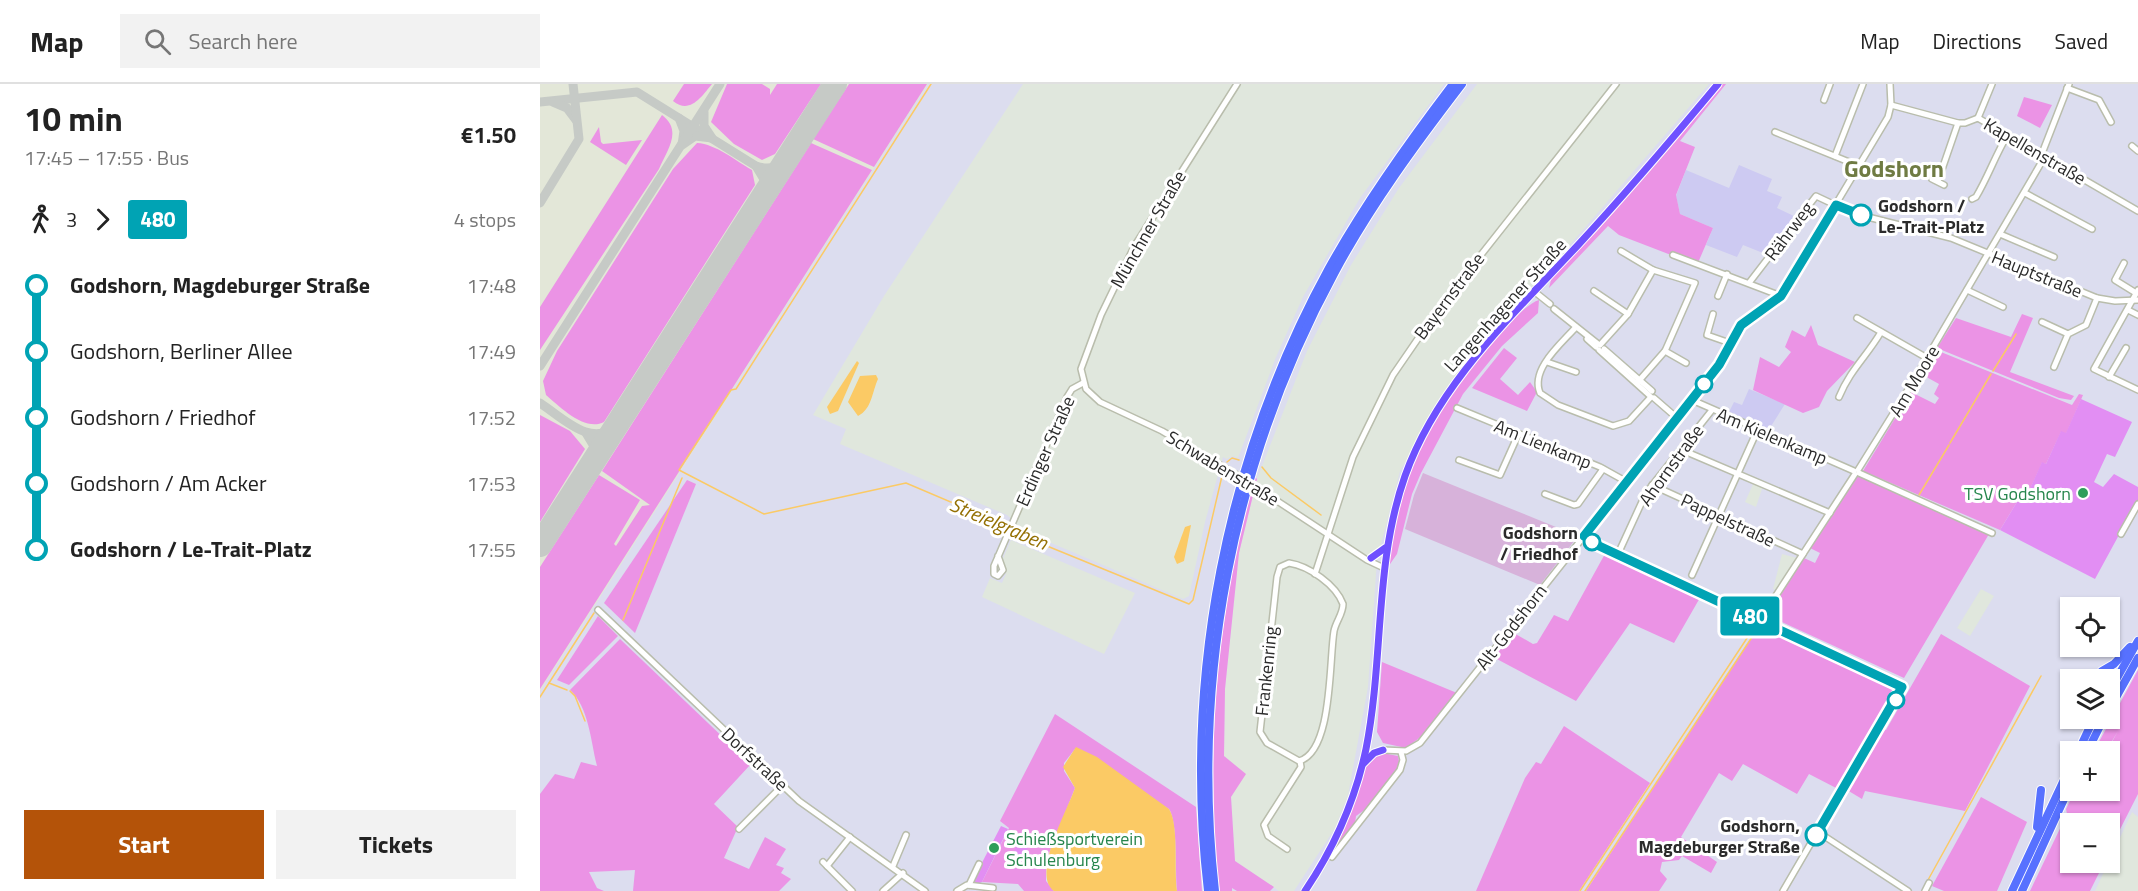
<!DOCTYPE html>
<meta charset="utf-8">
<style>
:root{--surface:#fff;--page:#f2f2f2;--text:#222;--muted:#767676;--line:#e0e0e0;--accent:#b45309}
body{margin:0;font-family:"Titillium Web",sans-serif;background:var(--page);color:var(--text);height:100vh;display:flex;flex-direction:column;font-size:22px;white-space:nowrap}
*{box-sizing:border-box;margin:0}
p{font-size:20px;color:var(--muted)}
.icon{flex:none;width:33px;height:33px;fill:none;stroke:currentColor;stroke-width:2;stroke-linecap:round;stroke-linejoin:round}
.map{position:relative;flex:1;overflow:hidden}
.drawer{display:flex;flex-direction:column;background:var(--surface);width:540px}
.drawer>*{flex:none}
.badge{padding:0 12px;border-radius:4px;font-size:21px;line-height:39px}
.buttons{position:absolute;left:1520px;top:513px;display:grid;gap:12px}
.buttons a{display:grid;place-items:center;width:60px;height:60px;border-radius:0px;background:var(--surface);box-shadow:0 2px 4px #0004;font-size:30px}
.map>.badge{position:absolute;translate:-50% -50%;box-shadow:0 0 0 3px #fff}
.legs{display:flex;align-items:center;gap:9px;height:66px;padding:0 24px;font-size:20px}
.legs p{margin-inline-start:auto}
.headline{display:flex;align-items:center;justify-content:space-between;height:102px;padding:0 24px}
h1{font-size:33px;font-weight:700;line-height:45px}
.action{display:flex;gap:12px;margin-top:auto;padding:12px 24px}
.action a{flex:1;height:69px;border-radius:0px;background:var(--accent);color:#fff;font-size:24px;font-weight:700;line-height:69px;text-align:center}
.action a+a{background:var(--page);color:var(--text)}
ul{padding:0 24px;list-style:none}
li{display:flex;align-items:center;gap:21px;height:66px;font-size:22px}
li i{display:grid;place-items:center;width:9px;height:100%;margin:0 8px;background:currentColor}
li i::after{content:'';width:15px;height:15px;margin:-8px;border:4px solid;border-radius:50%;background:var(--surface)}
li p{margin-inline-start:auto}
li:first-child i{background:linear-gradient(#0000 50%,currentColor 0)}
li:last-child i{background:linear-gradient(currentColor 50%,#0000 0)}
header{display:flex;align-items:center;gap:36px;box-sizing:border-box;height:84px;padding:0 30px;background:var(--surface);border-bottom:2px solid var(--line)}
header strong{font-size:28px}
nav{display:flex;gap:33px;margin-inline-start:auto;font-size:21px}
.search{width:420px;height:54px;background:var(--page);display:flex;align-items:center;gap:15px;box-sizing:border-box;padding:0 21px;border-radius:0px;color:var(--muted);font-size:22px}
main{display:flex;flex:1;min-height:0}
.map>svg:first-child{display:block}
.industrial{fill:#e0e7dd}
.education{fill:#cdcaf2}
.airport{fill:#e3e7d8}
.green{fill:#eb93e5}
.cemetery{fill:#d7b2da}
.pitch{fill:#e28ef3}
.water{fill:#fbca65}
.lines{fill:none;stroke-linecap:round;stroke-linejoin:round}
.stream{stroke:#fbca65;stroke-width:1.5}
.taxiway{stroke:#c6cac6;stroke-width:9}
.runway{stroke:#c6cac6;stroke-width:24}
.minor-casing{stroke:#b9bdac;stroke-width:8}
.major-casing{stroke:#fff;stroke-width:9}
.highway-casing{stroke:#fff;stroke-width:10}
.minor{stroke:#fff;stroke-width:5}
.major{stroke:#6f51ff;stroke-width:7}
.highway{stroke:#5771ff;stroke-width:8}
.minor-bridge-casing{stroke:#b9bdac;stroke-width:8;stroke-linecap:butt}
.minor-bridge{stroke:#fff;stroke-width:5}
.line-1-casing{stroke:#fff;stroke-width:14}
.line-1{stroke:#00a3b4;stroke-width:9}
.stop-1-dot{fill:#fff;stroke:#00a3b4;stroke-width:3}
.leisure-dot{fill:#2e9e5b;stroke:#fff;stroke-width:2}
.labels{text-anchor:middle;dominant-baseline:central;stroke-width:6;stroke-linejoin:round;paint-order:stroke}
.street-label{font-size:18px;fill:#2b2b2b;stroke:#fff}
.stop-label{font-size:18px;font-weight:bold;fill:#2b2b2b;stroke:#fff;text-anchor:end}
.leisure-label{font-size:18px;fill:#27864d;stroke:#fff;text-anchor:end}
.water-label{font-size:20px;font-style:italic;fill:#947003;stroke:#fff}
.district-label{font-size:24px;font-weight:bold;fill:#6f7b43;stroke:#fff}
</style>
<header>
<strong>Map</strong>
<div class="search"><svg class="icon" aria-label="search" viewBox="0 0 24 24"><circle cx="10" cy="10" r="6"/><path d="M15 15l6 6"/></svg>Search here</div>
<nav><a>Map</a><a>Directions</a><a>Saved</a></nav>
</header>
<main>
<section class="drawer">
<div class="headline"><div><h1>10 min</h1><p>17:45 – 17:55 · Bus</p></div><b>€1.50</b></div>
<div class="legs"><svg class="icon" aria-label="walk" viewBox="0 0 24 24"><circle cx="13" cy="4" r="2"/><path d="M13 8l-2 6 4 7M11 14l-3 7M7 12l3-4h3l4 4"/></svg>3<svg class="icon" aria-label="forward" viewBox="0 0 24 24"><path d="M9 5l7 7-7 7"/></svg><b class="badge" style="background:#00a3b4;color:#fff">480</b><p>4 stops</p></div>
<ul>
<li><i style="color:#00a3b4"></i><b>Godshorn, Magdeburger Straße</b><p>17:48</p></li>
<li><i style="color:#00a3b4"></i><span>Godshorn, Berliner Allee</span><p>17:49</p></li>
<li><i style="color:#00a3b4"></i><span>Godshorn / Friedhof</span><p>17:52</p></li>
<li><i style="color:#00a3b4"></i><span>Godshorn / Am Acker</span><p>17:53</p></li>
<li><i style="color:#00a3b4"></i><b>Godshorn / Le-Trait-Platz</b><p>17:55</p></li>
</ul>
<div class="action"><a>Start</a><a>Tickets</a></div>
</section>
<div class="map">
<svg width="1598" height="807" viewBox="0 0 1598 807">
<rect width="100%" height="100%" fill="#dcddef"/>
<g class="industrial">
<path d="M483 0H904L820 114 763 213 736 273 698 374 693 372 687 375 683 373 665 438 649 512 643 515 476 444 475 438 467 431 300 360 306 345 273 331 344 212Z"/>
<path d="M937 0H1169L915 294 860 387 837 476 828 603 808 711 795 744 754 807H739L695 777 691 713 705 690 684 672 685 605 699 469 717 395 767 267 811 181 859 104Z"/>
<path d="M1214 398 1223 402 1216 423 1205 418Z"/>
<path d="M471 456 595 509 564 570 442 513 450 494 462 499 466 490 461 479Z"/>
<path d="M1242 470 1257 474 1236 506 1233 505Z"/>
<path d="M1441 505 1454 512 1430 552 1417 544Z"/>
<path d="M1592 728 1598 733V807H1555Z"/>
</g>
<g class="education">
<path d="M1199 81 1232 95 1227 107 1242 113 1237 124 1256 133 1228 171 1203 161 1197 173 1166 161 1173 144 1140 130 1136 112 1146 86 1189 104Z"/>
<path d="M1209 305 1245 320 1228 347 1188 330 1194 318 1202 321Z"/>
</g>
<path class="airport" d="M0 0H388L0 607Z"/>
<g class="green">
<path d="M144 0H172C162 12 150 31 133 17Z"/>
<path d="M187 0H222L230 5V11L237 0H281L235 70 222 76 194 60 171 38Z"/>
<path d="M309 0H387L334 83 273 55Z"/>
<path d="M1182 0H1186L1140 57 1155 63 1136 111 1140 130 1173 144 1157 181 1079 151 1068 142 1009 204 1011 196Z"/>
<path d="M1484 13 1512 21 1500 44 1477 32Z"/>
<path d="M122 31C143 47 127 66 119 85L0 266V223Z"/>
<path d="M59 43 61 58 63 60 102 56 86 81 50 58Z"/>
<path d="M157 59C176 60 196 77 212 86L215 101 64 338C45 348 20 323 6 311L3 297 17 267 133 85Z"/>
<path d="M271 59 332 86 0 605V483L59 391 100 416 74 460 76 462 102 422 110 421 62 387Z"/>
<path d="M999 216 998 229 962 262 923 310 881 389 872 410 857 470 848 483C850 396 900 319 954 255 963 245 986 220 999 216Z"/>
<path d="M1482 230 1493 234 1470 288 1534 312 1531 316 1519 314 1397 264 1416 234 1471 253Z"/>
<path d="M1271 241 1278 261 1315 278 1287 307 1279 323 1263 329 1213 306 1220 273 1239 283 1251 268 1245 263 1252 246 1265 253Z"/>
<path d="M964 264 977 274 960 295 978 311 990 298 997 308 987 327 932 304Z"/>
<path d="M1396 266 1532 321 1539 310 1543 311 1526 350 1521 348 1506 380 1502 379 1484 418H1477L1460 446 1323 387 1371 308 1395 320 1399 314 1394 310 1399 300 1381 290Z"/>
<path d="M0 331 30 347 45 365 0 438Z"/>
<path d="M1318 392 1449 450 1364 594 1235 535 1229 527 1264 474 1275 479 1280 469 1270 464Z"/>
<path d="M715 393 717 395 699 469 685 605 684 672 706 690 691 713 695 777 734 803 730 807H697L692 804V807H680C674 780 674 752 674 725 670 613 684 501 715 393Z"/>
<path d="M147 396 156 400 95 549 64 519Z"/>
<path d="M1066 468 1161 512 1134 559 1090 539 1036 617 953 573 972 548 993 560 997 559 1014 531 1028 537Z"/>
<path d="M58 532 78 552 29 601 17 596Z"/>
<path d="M1220 540 1357 604 1300 706 1269 690 1257 710 1203 680 1192 697 1179 689 1141 753 1177 778 1171 789 1142 772 1139 776 1122 778 1120 787 1127 795 1119 807H1046Z"/>
<path d="M1401 550 1490 602 1425 727 1325 707 1322 715 1307 706 1344 645 1346 646Z"/>
<path d="M80 555 211 680 174 720 198 743 184 774 209 785 225 753 246 765 236 781 244 784 241 789 251 795 239 807H93L95 786 49 788 57 804 64 807H0V710L15 690 34 695 41 678 57 682C51 659 49 623 30 606Z"/>
<path d="M842 578 917 609 886 649 866 664 843 659 837 648Z"/>
<path d="M1598 586V710L1569 767V740H1530V778L1564 779 1550 807H1490L1527 730 1526 725 1535 707H1544L1543 711 1545 707 1569 706V668L1567 667 1578 647 1566 667H1554Z"/>
<path d="M515 630 656 723 662 807H637C635 787 638 738 629 725L535 665 524 679V687L535 704 506 777V797L514 807H484L478 800 442 798 469 744 460 737Z"/>
<path d="M1024 642 1110 699 1039 807H936L985 694 996 678 1001 680Z"/>
<path d="M843 669 858 672 860 682 827 724 816 732 815 740 769 805 827 678 832 673Z"/>
<path d="M1441 713 1487 738 1457 807H1404L1392 802Z"/>
</g>
<path class="cemetery" d="M883 389 1038 452 1000 501 865 445 874 411Z"/>
<g class="pitch">
<path d="M1541 315 1592 338 1575 373 1567 370 1554 398 1563 403 1574 390 1598 403V416L1555 495 1460 446 1477 418H1484L1502 378 1506 380 1521 347 1526 349Z"/>
<path d="M461 742 468 745 442 798 437 800 432 798Z"/>
<path d="M481 753 491 757 481 779 471 774Z"/>
</g>
<g class="water">
<path d="M317 277 319 279 298 327 290 330 287 323Z"/>
<path d="M336 291 338 295C332 308 332 325 318 332L308 318 320 292Z"/>
<path d="M651 441 644 477 637 480 634 473 645 443Z"/>
<path d="M536 663 557 673 629 725C639 740 634 786 637 807H514C491 791 527 727 535 704L523 683Z"/>
</g>
<g class="lines">
<g class="stream">
<path d="M391 0 196 305 191 306 139 386 224 430 366 399 446 433 485 453 649 520 653 516 682 392"/>
<path d="M1453 287 1476 250"/>
<path d="M1410 359 1451 290"/>
<path d="M687 378 692 374 699 376"/>
<path d="M722 383 731 394 781 431"/>
<path d="M1379 411 1409 361"/>
<path d="M83 536 142 394"/>
<path d="M9 599 27 606"/>
<path d="M30 607 35 612 45 637"/>
<path d="M0 613 54 529"/>
<path d="M1388 796 1501 592"/>
<path d="M1040 807 1215 542"/>
<path d="M1045 807 1218 544"/>
</g>
<g class="taxiway">
<path d="M0 18 97 8 216 82C232 87 241 82 250 70"/>
<path d="M13 18 27 24 36 36"/>
<path d="M139 34 144 47 142 61 155 52 172 54 164 42V28"/>
<path d="M216 82 225 97 221 115"/>
<path d="M0 119 39 55 33 0"/>
<path d="M0 282 180 0"/>
<path d="M0 319C23 334 52 365 77 341"/>
<path d="M46 349 55 364 50 383"/>
</g>
<path class="runway" d="M0 461 295 0"/>
<g class="minor-casing">
<g id="minor">
<path d="M1527 4 1559 16 1571 38"/>
<path d="M1284 16 1290 0"/>
<path d="M1351 21 1418 39H1425L1438 34"/>
<path d="M1438 34 1598 127"/>
<path d="M1438 34 1452 0"/>
<path d="M1235 48 1319 82"/>
<path d="M1592 62 1598 67"/>
<path d="M1295 72 1323 0"/>
<path d="M1501 72 1529 0"/>
<path d="M1392 95 1404 101"/>
<path d="M1398 97 1418 39"/>
<path d="M1485 109 1552 145"/>
<path d="M1432 115 1436 113C1448 93 1455 72 1467 52"/>
<path d="M1460 150 1514 173"/>
<path d="M1081 167 1113 186"/>
<path d="M1133 171 1241 212"/>
<path d="M1584 179 1575 196 1596 209"/>
<path d="M1209 199 1276 112 1312 129 1411 154 1557 214 1575 217 1598 216"/>
<path d="M1427 206 1463 223"/>
<path d="M1598 206 1554 285 1598 306"/>
<path d="M1054 207 1088 230"/>
<path d="M995 208 1010 220"/>
<path d="M1178 212 1187 190"/>
<path d="M1014 225 1058 260"/>
<path d="M1588 226 1598 231"/>
<path d="M1173 230 1167 251 1190 259"/>
<path d="M1317 234 1387 274"/>
<path d="M1502 238 1528 250"/>
<path d="M1036 243C1022 259 990 285 1000 309L1018 321 1073 342 1089 337 1111 313"/>
<path d="M1047 255 1056 263"/>
<path d="M1060 261 1088 230 1113 186 1155 199 1125 267 1097 299"/>
<path d="M1064 265 1112 307"/>
<path d="M1059 266 1109 311"/>
<path d="M1125 267 1146 279"/>
<path d="M1007 278 1036 288"/>
<path d="M1514 283 1528 250 1546 241 1557 214"/>
<path d="M1569 293 1586 264"/>
<path d="M1299 313C1310 286 1327 272 1341 248"/>
<path d="M1114 314 1137 334"/>
<path d="M1152 316 1314 387"/>
<path d="M917 324 1060 383 1087 398"/>
<path d="M1149 369 1290 429"/>
<path d="M919 376 960 391 978 351"/>
<path d="M1318 386 1374 296 1504 74"/>
<path d="M692 388 622 347 560 318 546 305 541 285 561 231 594 163 697 0"/>
<path d="M1319 389 1452 449"/>
<path d="M1112 401 1263 470"/>
<path d="M719 405 827 476 844 484"/>
<path d="M1005 410 1034 421 1038 420 1063 385"/>
<path d="M1581 450 1598 420"/>
<path d="M1044 452 1057 461 1362 603 1243 807"/>
<path d="M1078 470 1106 409 1172 326"/>
<path d="M458 472 463 486 458 492 454 490V482L527 313 532 305 543 299"/>
<path d="M749 479C769 482 796 501 803 520 803 530 796 537 794 547 789 576 793 668 759 677L727 659 720 648 737 493 740 483Z"/>
<path d="M775 490 813 373 853 291 899 224 1076 0"/>
<path d="M1152 491 1217 347"/>
<path d="M58 526 259 717 385 807"/>
<path d="M1220 536 1315 390"/>
<path d="M843 666 866 667 880 659 1171 292 1201 241 1241 212 1348 33 1351 21 1350 0"/>
<path d="M199 745 243 701"/>
<path d="M1278 748 1368 807"/>
<path d="M747 765 728 752 724 741 761 683 760 677"/>
<path d="M792 773 860 686 863 676 861 668"/>
<path d="M283 778 312 807"/>
<path d="M287 782 310 753"/>
<path d="M353 782 366 751"/>
<path d="M429 801 439 780"/>
<path d="M343 807 363 789"/>
<path d="M417 807 427 801 453 804"/>
<path d="M1385 807 1389 799"/>
</g>
</g>
<g class="major-casing">
<g id="major">
<path d="M831 474 845 464"/>
<path d="M824 679 834 669 843 666"/>
<path d="M765 807C794 764 815 717 826 665 844 574 834 480 865 392 898 299 974 230 1039 160 1087 108 1133 54 1178 0"/>
</g>
</g>
<g class="highway-casing">
<g id="highway">
<path d="M1562 587 1574 580 1590 563"/>
<path d="M1569 608 1598 557"/>
<path d="M1569 626 1598 574"/>
<path d="M1538 668 1554 634"/>
<path d="M1547 668 1564 634"/>
<path d="M1497 743 1501 706"/>
<path d="M668 807C643 594 686 372 789 184 825 119 868 59 913 0"/>
<path d="M675 807C651 594 693 376 795 188 831 121 876 60 922 0"/>
<path d="M1472 807 1530 683"/>
<path d="M1482 807 1530 702"/>
</g>
</g>
<use href="#minor" class="minor"/>
<use href="#major" class="major"/>
<use href="#highway" class="highway"/>
<g class="minor-bridge-casing">
<path id="minor-bridge" d="M692 388 719 405"/>
</g>
<use href="#minor-bridge" class="minor-bridge"/>
</g>
<g class="lines">
<g class="line-1-casing">
<path id="line-1" d="M1276 751 1362 603 1057 461 1044 452 1179 281 1201 241 1241 212 1296 121 1321 131"/>
</g>
<use href="#line-1" class="line-1"/>
</g>
<g class="stop-1-dot">
<circle cx="1321" cy="131" r="10"/>
<circle cx="1164" cy="300" r="8"/>
<circle cx="1052" cy="458" r="8"/>
<circle cx="1356" cy="616" r="8"/>
<circle cx="1276" cy="751" r="10"/>
</g>
<g class="leisure-dot">
<circle cx="1543" cy="409" r="6"/>
<circle cx="454" cy="764" r="6"/>
</g>
<g class="labels">
<g class="street-label">
<text transform="translate(1495 67) rotate(30)">Kapellenstraße</text>
<text transform="translate(608 145) rotate(-60)">Münchner Straße</text>
<text transform="translate(1249 147) rotate(-53)">Rährweg</text>
<text transform="translate(1497 190) rotate(22)">Hauptstraße</text>
<text transform="translate(909 212) rotate(-53)">Bayernstraße</text>
<text transform="translate(965 221) rotate(-48)">Langenhagener Straße</text>
<text transform="translate(1374 297) rotate(-59)">Am Moore</text>
<text transform="translate(1232 352) rotate(23)">Am Kielenkamp</text>
<text transform="translate(1003 360) rotate(22)">Am Lienkamp</text>
<text transform="translate(505 367) rotate(-66)">Erdinger Straße</text>
<text transform="translate(1131 381) rotate(-54)">Ahornstraße</text>
<text transform="translate(683 384) rotate(31)">Schwabenstraße</text>
<text transform="translate(1188 436) rotate(25)">Pappelstraße</text>
<text transform="translate(971 543) rotate(-52)">Alt-Godshorn</text>
<text transform="translate(726 587) rotate(-84)">Frankenring</text>
<text transform="translate(215 675) rotate(43)">Dorfstraße</text>
</g>
<g class="stop-label">
<text x="1338" y="121" text-anchor="start">Godshorn /<tspan x="1338" dy="21">Le-Trait-Platz</tspan></text>
<text x="1038" y="448">Godshorn<tspan x="1038" dy="21">/ Friedhof</tspan></text>
<text x="1260" y="741">Godshorn,<tspan x="1260" dy="21">Magdeburger Straße</tspan></text>
</g>
<g class="leisure-label">
<text x="1531" y="409">TSV Godshorn</text>
<text x="466" y="754" text-anchor="start">Schießsportverein<tspan x="466" dy="21">Schulenburg</tspan></text>
</g>
<g class="water-label">
<text transform="translate(459 439) rotate(23)">Streielgraben</text>
</g>
<g class="district-label">
<text x="1354" y="84">Godshorn</text>
</g>
</g>
</svg>
<div class="buttons">
<a><svg class="icon" aria-label="locate" viewBox="0 0 24 24"><circle cx="12" cy="12" r="6"/><path d="M12 2v4M12 18v4M2 12h4M18 12h4"/></svg></a>
<a><svg class="icon" aria-label="layers" viewBox="0 0 24 24"><path d="M12 4l9 5-9 5-9-5zM3 14l9 5 9-5"/></svg></a>
<a>+</a>
<a>−</a>
</div>
<b class="badge" style="left:1210px;top:532px;background:#00a3b4;color:#fff">480</b>
</div>
</main>
